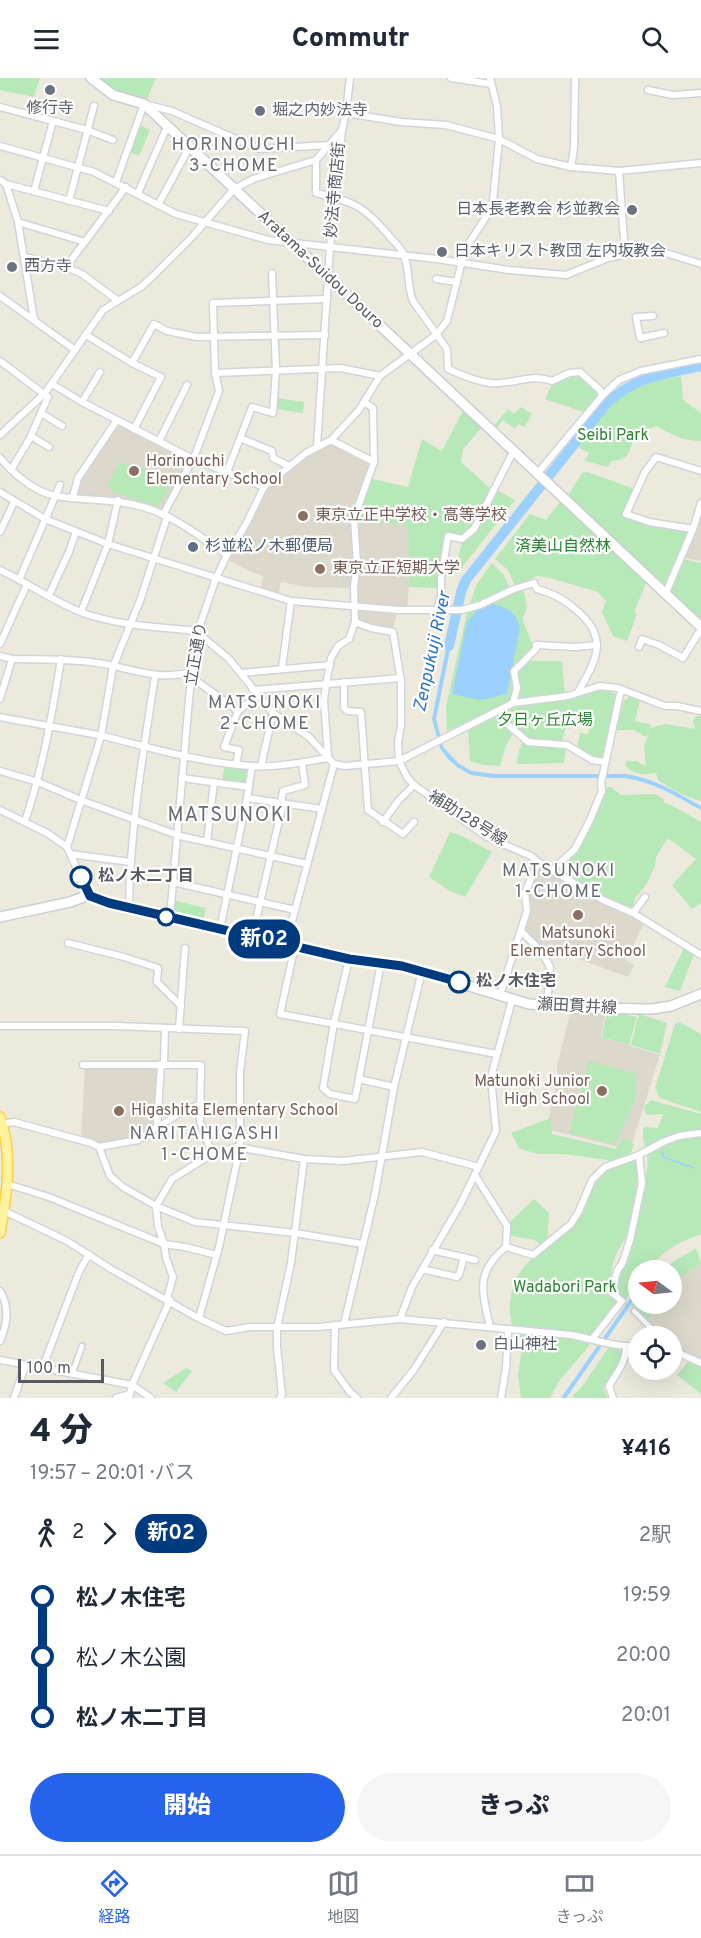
<!DOCTYPE html>
<html lang="ja">
<meta charset="utf-8">
<style>
:root{--surface:#fff;--page:#f6f6f7;--text:#1f2937;--muted:#747a83;--line:#e0e1e3;--accent:#2563eb}
body{margin:0;font-family:Overpass,"Noto Sans JP",sans-serif;background:var(--page);color:var(--text);height:100vh;display:flex;flex-direction:column;font-size:22px;white-space:nowrap}
*{box-sizing:border-box;margin:0}
p{font-size:20px;color:var(--muted)}
.icon{flex:none;width:33px;height:33px;fill:none;stroke:currentColor;stroke-width:2;stroke-linecap:round;stroke-linejoin:round}
.map{position:relative;height:1320px;overflow:hidden}
.side{display:flex;flex-direction:column;background:var(--surface);flex:1}
.side>*{flex:none}
.badge{padding:0 12px;border-radius:20px;font-size:21px;line-height:39px}
.needle{width:39px;rotate:285deg}
.tools{position:absolute;left:628px;top:1182px;display:grid;gap:12px}
.tools a{display:grid;place-items:center;width:54px;height:54px;border-radius:50%;background:var(--surface);box-shadow:0 6px 24px #0002;font-size:30px}
.scale{position:absolute;left:18px;bottom:15px;width:86px;box-sizing:border-box;padding-left:6px;border:3px solid #575b61;border-top:0;font-size:16px;line-height:21px;white-space:nowrap;color:#575b61;-webkit-text-stroke:4px #fff;paint-order:stroke}
.map>.badge{position:absolute;translate:-50% -50%;box-shadow:0 0 0 3px #fff}
.legs{display:flex;align-items:center;gap:9px;height:66px;padding:0 30px;font-size:20px}
.legs p{margin-inline-start:auto}
.overview{display:flex;align-items:center;justify-content:space-between;height:102px;padding:0 30px}
h1{font-size:33px;font-weight:800;line-height:45px}
.primary-button{display:flex;gap:12px;margin-top:auto;padding:12px 30px}
.primary-button a{flex:1;height:69px;border-radius:36px;background:var(--accent);color:#fff;font-size:24px;font-weight:800;line-height:69px;text-align:center}
.primary-button a+a{background:var(--page);color:var(--text)}
ul{padding:0 30px;list-style:none}
li{display:flex;align-items:center;gap:21px;height:60px;font-size:22px}
li i{display:grid;place-items:center;width:9px;height:100%;margin:0 8px;background:currentColor}
li i::after{content:'';width:15px;height:15px;margin:-8px;border:4px solid;border-radius:50%;background:var(--surface)}
li p{margin-inline-start:auto}
li:first-child i{background:linear-gradient(#0000 50%,currentColor 0)}
li:last-child i{background:linear-gradient(currentColor 50%,#0000 0)}
header{display:flex;justify-content:space-between;align-items:center;height:78px;padding:0 30px;background:var(--surface);font-size:27px;font-weight:800}
.tab-bar{display:flex;justify-content:space-around;align-items:center;height:84px;border-top:2px solid var(--line);background:var(--surface);font-size:16px;color:var(--muted)}
.tab-bar a{display:grid;justify-items:center;gap:3px}
.tab-bar .current{color:var(--accent)}
.map>svg:first-child{display:block}
.education{fill:#dcd9cc}
.green{fill:#b6e8b8}
.water{fill:#9bd0ff}
.lines{fill:none;stroke-linecap:round;stroke-linejoin:round}
.stream{stroke:#9bd0ff;stroke-width:1.5}
.river{stroke:#9bd0ff;stroke-width:10}
.pedestrian-casing{stroke:#d1d4da;stroke-width:8}
.minor-casing{stroke:#d1d4da;stroke-width:9}
.secondary-casing{stroke:#c9cdd4;stroke-width:12}
.primary-casing{stroke:#ffd044;stroke-width:12}
.pedestrian{stroke:#fff;stroke-width:4.5}
.minor{stroke:#fff;stroke-width:6}
.secondary{stroke:#fff;stroke-width:9}
.primary{stroke:#fff3a0;stroke-width:9}
.line-1-casing{stroke:#fff;stroke-width:14}
.line-1{stroke:#003b80;stroke-width:9}
.worship-dot{fill:#6b7280;stroke:#fff;stroke-width:2}
.education-dot{fill:#8d6e63;stroke:#fff;stroke-width:2}
.service-dot{fill:#5c6f8a;stroke:#fff;stroke-width:2}
.stop-1-dot{fill:#fff;stroke:#003b80;stroke-width:3}
.labels{text-anchor:middle;dominant-baseline:central;stroke-width:4.5;stroke-linejoin:round;paint-order:stroke}
.worship-label{font-size:16px;fill:#5b616d;stroke:#fff;text-anchor:start}
.street-label{font-size:16px;fill:#575b61;stroke:#fff}
.park-label{font-size:16px;fill:#2b8531;stroke:#fff}
.education-label{font-size:16px;fill:#785e54;stroke:#fff;text-anchor:start}
.service-label{font-size:16px;fill:#4e5e75;stroke:#fff;text-anchor:start}
.stop-label{font-size:16px;font-weight:bold;fill:#575b61;stroke:#fff;text-anchor:start}
.neighbourhood-label{font-size:18px;letter-spacing:1.5px;fill:#686d73;stroke:#fff}
.water-label{font-size:18px;font-style:italic;fill:#3074c5;stroke:#fff}
.quarter-label{font-size:20px;letter-spacing:1.5px;fill:#686d73;stroke:#fff}
</style>
<header><svg class="icon" aria-label="menu" viewBox="0 0 24 24"><path d="M4 6h16M4 12h16M4 18h16"/></svg>Commutr<svg class="icon" aria-label="search" viewBox="0 0 24 24"><circle cx="10" cy="10" r="6"/><path d="M15 15l6 6"/></svg></header>
<div class="map">
<svg width="701" height="1320" viewBox="0 0 701 1320">
<rect width="100%" height="100%" fill="#eceadd"/>
<g class="education">
<path d="M116 346 186 382 187 385 164 430 159 432 149 428 115 419 76 418 80 401Z"/>
<path d="M330 364 348 376 370 386 353 432 351 444 354 495 351 510 307 509 281 504 278 517 261 511 263 498 249 493 228 482 250 445 265 410 315 372Z"/>
<path d="M701 432V483L684 480Z"/>
<path d="M355 443 408 447 409 509 407 530 357 527Z"/>
<path d="M358 530 397 534 393 551 378 549 356 543Z"/>
<path d="M539 788 602 826 644 845 626 882 634 887 628 899 537 866 527 856 524 851 531 828 527 815Z"/>
<path d="M576 933H606L601 959 660 977 630 1072 546 1051 558 1001 557 988 570 935 575 936Z"/>
<path d="M85 989H158L155 1048 137 1060 126 1063 98 1065 81 1059Z"/>
<path d="M701 1186V1282L685 1276 672 1267V1258H663L647 1242 659 1226H672V1206L676 1201Z"/>
</g>
<g class="green">
<path d="M0 0H40L34 19 0 12Z"/>
<path d="M95 0H156L146 24 117 16Z"/>
<path d="M140 47 150 52 139 78 130 74Z"/>
<path d="M569 297H579L601 316 587 335 545 321 552 306Z"/>
<path d="M681 298 683 322 701 335V363C684 363 672 357 657 348 650 350 639 353 635 360 627 373 633 381 611 383L608 389 585 383 589 375 578 369C593 350 617 314 639 305 653 300 667 302 681 298Z"/>
<path d="M277 320 304 324 303 335 276 331Z"/>
<path d="M521 329 532 336 525 349 518 346 515 351 503 342 495 353 492 350 508 331 514 336Z"/>
<path d="M464 331 483 348 463 371 461 384 491 411 472 450 462 459 447 455 437 499V510L409 509 408 447 355 443 368 400 408 409 422 361 442 373Z"/>
<path d="M120 385 135 388 136 387 171 405 159 427 156 428 112 414 111 410 107 406Z"/>
<path d="M587 394 635 411 624 438 646 445 690 452 666 510 568 418 582 395Z"/>
<path d="M495 411 515 422 460 492C451 468 483 431 495 411Z"/>
<path d="M561 423 647 503 634 534 637 536 627 563 613 558 602 534 606 523 598 514 592 512 546 499 537 498 515 508 508 492 495 481 530 436 546 442Z"/>
<path d="M683 481 701 485V545L669 514Z"/>
<path d="M492 485 504 497 510 511 475 527 470 526 477 506Z"/>
<path d="M523 509 527 530 523 539 524 546 534 570 514 588 511 622 503 625 501 629 447 653 446 628 467 535Z"/>
<path d="M528 583H562L565 616 517 622V594Z"/>
<path d="M599 610 616 616 602 681H593L577 670 580 655 588 656 591 643 569 638 562 664C530 664 525 663 504 638L505 631 514 627Z"/>
<path d="M629 618 640 622 635 643 651 647 650 650 666 646 695 651 693 642 698 637 701 638V723C685 719 671 711 658 702L656 695C642 697 636 697 625 688L627 683H636L646 688 644 668 650 652 646 659 634 652H616L624 622 628 621Z"/>
<path d="M496 637 500 645 513 657 506 667 500 688 483 687 470 683 468 650Z"/>
<path d="M524 663 535 668 566 669 564 685 517 686 519 672Z"/>
<path d="M225 684 248 688 246 705 222 702Z"/>
<path d="M607 709H611L621 717 655 716 664 721V725L671 727 701 744V825L692 831 672 807 696 781 668 760 656 779 655 788 646 807 635 820 633 829C612 829 579 804 559 793V790L577 775 595 741Z"/>
<path d="M450 754 462 758 492 774 465 819 450 813 429 799Z"/>
<path d="M175 823 206 830 203 844 173 836Z"/>
<path d="M684 870 694 876 680 913 665 909Z"/>
<path d="M607 933 637 939 629 967 602 959Z"/>
<path d="M639 936 667 945 660 976 631 967Z"/>
<path d="M679 944 701 956V1034L660 1020 655 1010 675 946Z"/>
<path d="M589 983 636 996V1019L615 1066 569 1055Z"/>
<path d="M651 1022 701 1036V1156C675 1166 665 1172 647 1192H639V1202L626 1221 616 1213 619 1194 634 1151C616 1168 608 1191 611 1216L617 1222 609 1237 589 1258 512 1248C505 1216 516 1191 542 1172 552 1165 563 1158 571 1148 586 1128 587 1099 612 1088L608 1082 564 1076H537L519 1070 511 1055 551 1040 552 1056 616 1071 623 1059 634 1066 628 1083 637 1081 639 1090 634 1122 636 1123C642 1110 650 1092 647 1077 645 1066 641 1060 644 1049L658 1050 663 1036 646 1037 644 1029Z"/>
<path d="M534 1121 549 1135 547 1165 543 1168 535 1162 507 1157 508 1146Z"/>
<path d="M696 1170 701 1186 676 1201 672 1206V1192H660Z"/>
<path d="M639 1215V1226H659L647 1242 631 1228Z"/>
<path d="M517 1255 591 1262 589 1268 559 1303 550 1320H521L518 1297 522 1269Z"/>
<path d="M609 1269 624 1273 619 1286 603 1311 608 1320H574L573 1317 581 1310Z"/>
<path d="M688 1284 701 1289V1316L677 1297Z"/>
<path d="M186 1290 192 1293 176 1314 163 1305Z"/>
</g>
<g class="water">
<path d="M491 526C507 528 517 535 520 551L507 616 480 622 452 616 467 544 477 532Z"/>
<path d="M449 556 453 557 436 641 443 669 459 686 472 693 494 696H625C654 700 676 714 701 728V732C676 718 653 704 625 700H493L471 697 457 689 448 681 440 670 432 641Z"/>
<path d="M639 1208V1215L566 1320H561Z"/>
</g>
<g class="lines">
<path class="stream" d="M662 1073 663 1079 694 1090"/>
<path class="river" d="M449 568 461 514 466 502 607 325C638 297 662 297 701 288"/>
<g class="pedestrian-casing">
<g id="pedestrian">
<path d="M634 1233 659 1258"/>
<path d="M72 1296 82 1268"/>
</g>
</g>
<g class="minor-casing">
<g id="minor">
<path d="M451 0 491 6"/>
<path d="M648 12 673 17 701 15"/>
<path d="M0 29 87 52 113 62"/>
<path d="M346 35 401 44 446 47 499 61 537 81 571 89 619 93 701 85"/>
<path d="M0 68 94 94 176 136 268 162 437 181 509 192 566 197 608 180 646 172 666 175 701 186"/>
<path d="M316 82V115C355 124 364 128 390 159 395 165 402 170 404 178 410 192 407 209 413 223L447 271 448 291C461 297 475 303 490 305 511 307 532 295 552 303L569 295 580 294 600 312 602 318"/>
<path d="M571 89 574 70 575 0"/>
<path d="M619 93 625 176"/>
<path d="M0 102 6 106 109 133"/>
<path d="M116 104 144 26 172 33 259 71 330 67"/>
<path d="M6 106 18 144 34 241"/>
<path d="M34 113 53 43"/>
<path d="M138 115 167 49"/>
<path d="M69 123 94 28"/>
<path d="M158 127 189 70"/>
<path d="M18 144 85 164"/>
<path d="M25 179 66 189 82 196 117 222"/>
<path d="M66 189 126 109"/>
<path d="M436 201 457 204"/>
<path d="M0 218 75 272"/>
<path d="M653 238 636 239 640 260 664 255"/>
<path d="M86 257 132 285 161 299 134 351"/>
<path d="M0 283 48 319 30 360 11 392"/>
<path d="M132 285 154 246 167 253 197 259 325 257"/>
<path d="M215 295 341 290 380 298"/>
<path d="M52 306 82 324 193 381 264 409"/>
<path d="M82 324 100 294"/>
<path d="M41 335 62 348"/>
<path d="M0 357 45 315 103 232 141 209 153 198 192 159 234 111 253 101 316 82 342 52"/>
<path d="M31 358 49 369"/>
<path d="M240 360 272 373 273 380 289 388"/>
<path d="M331 362 374 384"/>
<path d="M159 363 187 307"/>
<path d="M317 368 330 170 342 52 346 35 350 0"/>
<path d="M0 380C15 397 34 414 56 418 86 423 112 420 143 429 173 437 201 459 227 477"/>
<path d="M227 394 252 329 273 335 276 292 272 195"/>
<path d="M537 396 602 318 619 302 641 293 701 281"/>
<path d="M0 414 45 441 108 466 291 523 399 532H462L480 527 514 511 534 505 537 511C553 515 563 521 575 531 610 559 597 581 578 614"/>
<path d="M73 419 78 400 117 342"/>
<path d="M163 437 195 377 219 313 215 295 213 225 327 221"/>
<path d="M693 451 649 444 626 436 645 394 656 379 701 393"/>
<path d="M0 454 14 424"/>
<path d="M0 492C28 505 54 524 83 535 120 548 160 549 198 553"/>
<path d="M19 502 60 407"/>
<path d="M49 517 69 474 76 454"/>
<path d="M665 517 693 451 701 425"/>
<path d="M437 532 441 518V501L448 458 462 461 474 451 513 374"/>
<path d="M81 534 108 466 118 422"/>
<path d="M355 544 371 550 393 554 401 604V647L398 664 399 683 407 699 414 707 487 759 531 778 538 784 603 822 633 835 701 877"/>
<path d="M198 555 229 581 273 635 309 659 334 686 345 688 399 683 513 625 568 618 600 608 618 610 665 628H677L701 633"/>
<path d="M0 566 27 506"/>
<path d="M639 569 642 561 659 567 683 580 701 551"/>
<path d="M0 578 12 581C38 581 65 581 91 584 126 588 156 604 192 594"/>
<path d="M282 590 291 523"/>
<path d="M241 595 330 587"/>
<path d="M191 599 238 633"/>
<path d="M344 604V630L348 633 361 634 368 732 403 756 414 744"/>
<path d="M253 612 401 600"/>
<path d="M0 621 12 581"/>
<path d="M513 625 517 610 514 593 536 571V567L575 569 597 567"/>
<path d="M501 633 505 644 528 664 567 667 592 682 605 684"/>
<path d="M0 639C34 646 69 651 103 658 152 670 201 685 251 688 276 690 303 684 328 680"/>
<path d="M328 679 324 623 326 606 331 580 338 568 349 561 355 544 354 508 357 486 354 440 374 384 373 330 364 324"/>
<path d="M236 686 239 672 224 669 238 633 257 618"/>
<path d="M261 688 273 635"/>
<path d="M0 693 38 704 83 723 180 758 307 786"/>
<path d="M182 700 249 709"/>
<path d="M247 720 322 731"/>
<path d="M281 725 283 713 305 707 302 685"/>
<path d="M0 732 47 755 67 769 89 817"/>
<path d="M25 743C43 690 52 637 61 581"/>
<path d="M383 744 398 723 414 707"/>
<path d="M207 764 214 704"/>
<path d="M67 769 101 658 113 589 141 520 167 439"/>
<path d="M70 776 130 784"/>
<path d="M552 792 575 771 590 742 602 713 601 705 620 616 623 612"/>
<path d="M173 804 295 832"/>
<path d="M129 830C130 752 143 675 155 598"/>
<path d="M633 835 645 819"/>
<path d="M170 839 191 599 198 553 216 500 227 477 246 446 264 409 306 375 331 362 359 332 380 298 436 257 447 243 464 175C472 156 488 142 493 123L499 61 497 28 490 0"/>
<path d="M220 851 247 720 252 688"/>
<path d="M521 853 541 873 550 889 547 929"/>
<path d="M252 859 283 725"/>
<path d="M68 865 124 879 158 890 157 904 181 928"/>
<path d="M286 866 334 686"/>
<path d="M295 868 280 936 497 976"/>
<path d="M349 881 334 945 323 1010 330 1016 355 1021 381 885"/>
<path d="M500 917 527 833 525 815 538 784"/>
<path d="M0 948H117L245 953 240 994V1069L219 1169 199 1240"/>
<path d="M179 951 185 870"/>
<path d="M164 986 165 950"/>
<path d="M83 987H201L200 1043 212 1076"/>
<path d="M359 1001 394 1009"/>
<path d="M3 1046 14 1044 91 1065 99 1069 110 1098 123 1109 156 1128 195 1144 295 1155 362 1166"/>
<path d="M157 1049 161 986"/>
<path d="M99 1069 138 1062 180 1035 199 1027"/>
<path d="M475 1097 507 1148 506 1169C475 1194 482 1213 490 1249"/>
<path d="M7 1106 49 1119 164 1166 185 1169 217 1177"/>
<path d="M2 1132 67 1163 111 1191 198 1240 226 1253 250 1249H318L400 1241 571 1257C594 1261 616 1270 639 1268"/>
<path d="M506 1169 533 1177 571 1146 579 1133 592 1102 605 1089 639 1077 663 1064 679 1058 701 1055"/>
<path d="M432 1172 475 1182"/>
<path d="M422 1191 457 1199 459 1197 464 1179"/>
<path d="M0 1213C10 1229 7 1247 0 1263"/>
<path d="M167 1221 173 1199 166 1180 164 1166 158 1148 156 1128 172 1101 212 1076 237 1069 304 1081 343 1083 422 1074 479 1089"/>
<path d="M400 1241 412 1209 460 1127 496 1053 491 999 512 922"/>
<path d="M344 1246 375 1116 394 1009 422 893"/>
<path d="M335 1247 334 1292 350 1314 357 1320"/>
<path d="M593 1260 622 1223 612 1215 617 1193 622 1186 630 1162 642 1105 639 1077"/>
<path d="M672 1272 701 1285"/>
<path d="M0 1282 132 1307 151 1320"/>
<path d="M42 1291 79 1194 89 1176"/>
<path d="M14 1320 25 1288"/>
<path d="M116 1320 130 1316"/>
<path d="M129 1320 132 1307 170 1222"/>
<path d="M280 1320 282 1317 277 1269V1250L291 1185 304 1081"/>
<path d="M391 1320 413 1293 444 1244"/>
<path d="M501 1320 506 1290 508 1251"/>
<path d="M613 1320 609 1308C616 1296 626 1284 626 1269"/>
</g>
</g>
<g class="secondary-casing">
<g id="secondary">
<path d="M91 0 113 17 144 26 701 549"/>
<path d="M0 839 70 824 89 817 118 828 349 881 402 888 529 926 573 930 652 931 671 928 701 916"/>
</g>
</g>
<g class="primary-casing">
<path id="primary" d="M0 1039C13 1075 7 1118 0 1155"/>
</g>
<use href="#pedestrian" class="pedestrian"/>
<use href="#minor" class="minor"/>
<use href="#secondary" class="secondary"/>
<use href="#primary" class="primary"/>
</g>
<g class="lines">
<g class="line-1-casing">
<path id="line-1" d="M81 799 90 818 109 825 349 881 402 888 459 904"/>
</g>
<use href="#line-1" class="line-1"/>
</g>
<g class="worship-dot">
<circle cx="50" cy="12" r="6"/>
<circle cx="260" cy="33" r="6"/>
<circle cx="632" cy="132" r="6"/>
<circle cx="442" cy="174" r="6"/>
<circle cx="12" cy="189" r="6"/>
<circle cx="481" cy="1267" r="6"/>
</g>
<g class="education-dot">
<circle cx="134" cy="393" r="6"/>
<circle cx="303" cy="438" r="6"/>
<circle cx="320" cy="491" r="6"/>
<circle cx="578" cy="837" r="6"/>
<circle cx="602" cy="1013" r="6"/>
<circle cx="119" cy="1033" r="6"/>
</g>
<circle class="service-dot" cx="193" cy="469" r="6"/>
<g class="stop-1-dot">
<circle cx="81" cy="799" r="10"/>
<circle cx="166" cy="839" r="8"/>
<circle cx="459" cy="904" r="10"/>
</g>
<g class="labels">
<g class="worship-label">
<text x="50" y="31" text-anchor="middle">修行寺</text>
<text x="272" y="33">堀之内妙法寺</text>
<text x="620" y="132" text-anchor="end">日本長老教会 杉並教会</text>
<text x="454" y="174">日本キリスト教団 左内坂教会</text>
<text x="24" y="189">西方寺</text>
<text x="493" y="1267">白山神社</text>
</g>
<g class="street-label">
<text transform="translate(336 112) rotate(-85)">妙法寺商店街</text>
<text transform="translate(320 192) rotate(43)">Aratama-Suidou Douro</text>
<text transform="translate(197 576) rotate(-80)">立正通り</text>
<text transform="translate(467 741) rotate(32)">補助128号線</text>
<text transform="translate(577 929) rotate(3)">瀬田貫井線</text>
</g>
<g class="park-label">
<text x="613" y="358">Seibi Park</text>
<text x="563" y="469">済美山自然林</text>
<text x="545" y="643">夕日ヶ丘広場</text>
<text x="565" y="1210">Wadabori Park</text>
</g>
<g class="education-label">
<text x="146" y="384">Horinouchi<tspan x="146" dy="18">Elementary School</tspan></text>
<text x="315" y="438">東京立正中学校・高等学校</text>
<text x="332" y="491">東京立正短期大学</text>
<text x="578" y="856" text-anchor="middle">Matsunoki<tspan x="578" dy="18">Elementary School</tspan></text>
<text x="590" y="1004" text-anchor="end">Matunoki Junior<tspan x="590" dy="18">High School</tspan></text>
<text x="131" y="1033">Higashita Elementary School</text>
</g>
<g class="service-label">
<text x="205" y="469">杉並松ノ木郵便局</text>
</g>
<g class="stop-label">
<text x="98" y="799">松ノ木二丁目</text>
<text x="476" y="904">松ノ木住宅</text>
</g>
<g class="neighbourhood-label">
<text x="234" y="67">HORINOUCHI<tspan x="234" dy="21">3-CHOME</tspan></text>
<text x="265" y="625">MATSUNOKI<tspan x="265" dy="21">2-CHOME</tspan></text>
<text x="559" y="793">MATSUNOKI<tspan x="559" dy="21">1-CHOME</tspan></text>
<text x="205" y="1056">NARITAHIGASHI<tspan x="205" dy="21">1-CHOME</tspan></text>
</g>
<g class="water-label">
<text transform="translate(433 574) rotate(-78)">Zenpukuji River</text>
</g>
<g class="quarter-label">
<text x="230" y="738">MATSUNOKI</text>
</g>
</g>
</svg>
<div class="tools">
<a><svg class="needle" viewBox="-14 -14 28 28"><path d="M0-13l5 13h-10z" fill="#e53935"/><path d="M0 13l5-13h-10z" fill="#747a83"/></svg></a>
<a><svg class="icon" aria-label="locate" viewBox="0 0 24 24"><circle cx="12" cy="12" r="6"/><path d="M12 2v4M12 18v4M2 12h4M18 12h4"/></svg></a>
</div>
<div class="scale">100 m</div>
<b class="badge" style="left:264px;top:861px;background:#003b80;color:#fff">新02</b>
</div>
<section class="side">
<div class="overview"><div><h1>4 分</h1><p>19:57 – 20:01 · バス</p></div><b>¥416</b></div>
<div class="legs"><svg class="icon" aria-label="walk" viewBox="0 0 24 24"><circle cx="13" cy="4" r="2"/><path d="M13 8l-2 6 4 7M11 14l-3 7M7 12l3-4h3l4 4"/></svg>2<svg class="icon" aria-label="forward" viewBox="0 0 24 24"><path d="M9 5l7 7-7 7"/></svg><b class="badge" style="background:#003b80;color:#fff">新02</b><p>2駅</p></div>
<ul>
<li><i style="color:#003b80"></i><b>松ノ木住宅</b><p>19:59</p></li>
<li><i style="color:#003b80"></i><span>松ノ木公園</span><p>20:00</p></li>
<li><i style="color:#003b80"></i><b>松ノ木二丁目</b><p>20:01</p></li>
</ul>
<div class="primary-button"><a>開始</a><a>きっぷ</a></div>
</section>
<nav class="tab-bar">
<a class="current"><svg class="icon" aria-label="directions" viewBox="0 0 24 24"><path d="M12 3l9 9-9 9-9-9zM9 14v-3h6M13 9l2 2-2 2"/></svg>経路</a>
<a><svg class="icon" aria-label="map" viewBox="0 0 24 24"><path d="M3 6l6-2 6 2 6-2v14l-6 2-6-2-6 2zM9 4v14M15 6v14"/></svg>地図</a>
<a><svg class="icon" aria-label="tickets" viewBox="0 0 24 24"><path d="M3 7h18v10H3zM15 7v10"/></svg>きっぷ</a>
</nav>
